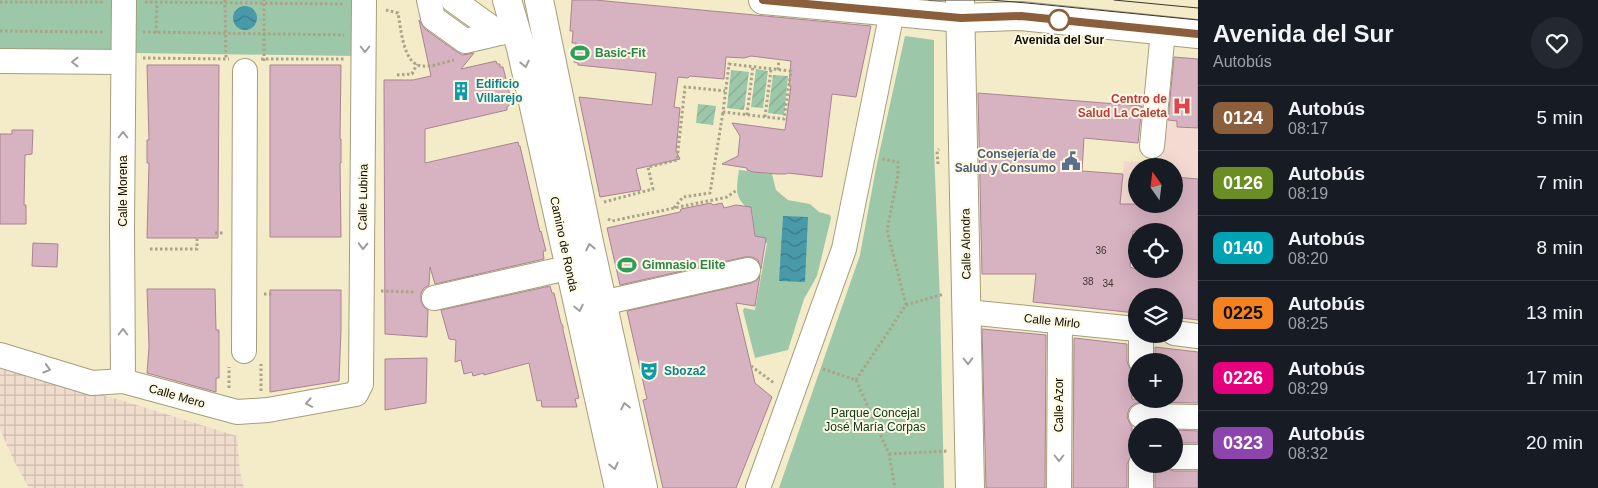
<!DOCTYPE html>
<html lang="es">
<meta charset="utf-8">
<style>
:root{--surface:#171b24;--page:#242831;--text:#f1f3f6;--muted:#9ea1a6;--line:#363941}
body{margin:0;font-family:Arial,sans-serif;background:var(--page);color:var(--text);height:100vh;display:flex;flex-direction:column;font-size:19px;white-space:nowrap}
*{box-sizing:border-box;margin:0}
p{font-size:16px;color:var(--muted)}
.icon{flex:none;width:28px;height:28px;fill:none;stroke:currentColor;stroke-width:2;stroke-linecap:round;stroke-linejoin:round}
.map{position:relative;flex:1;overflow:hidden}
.side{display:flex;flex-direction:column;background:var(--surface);width:400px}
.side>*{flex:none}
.badge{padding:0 10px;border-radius:8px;font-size:18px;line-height:32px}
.needle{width:32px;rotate:346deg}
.fabs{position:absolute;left:1128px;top:158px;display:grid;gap:10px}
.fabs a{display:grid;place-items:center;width:55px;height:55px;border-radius:50%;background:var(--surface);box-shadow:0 5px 20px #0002;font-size:25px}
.map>.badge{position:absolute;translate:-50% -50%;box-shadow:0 0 0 2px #fff}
.round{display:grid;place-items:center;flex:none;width:52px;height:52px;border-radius:26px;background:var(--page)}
.summary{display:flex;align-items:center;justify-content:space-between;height:85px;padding:0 15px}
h1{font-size:24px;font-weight:800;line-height:38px}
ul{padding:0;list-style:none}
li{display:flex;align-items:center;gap:15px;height:65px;padding:0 15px;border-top:1px solid var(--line)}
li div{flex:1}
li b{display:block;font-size:19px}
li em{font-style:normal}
li .badge{min-width:55px;font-weight:700;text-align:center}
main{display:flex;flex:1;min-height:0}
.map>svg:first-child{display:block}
.industrial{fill:url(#industrial-grid)}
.education{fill:#f3dbd1;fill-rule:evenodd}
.green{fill:#9cc8a9}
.garden{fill:url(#garden-furrows)}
.water{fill:url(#water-waves)}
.building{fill:#d7b2c0;stroke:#a88492;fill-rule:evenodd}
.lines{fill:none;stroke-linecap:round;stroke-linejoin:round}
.minor-casing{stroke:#a59e7c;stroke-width:26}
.major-casing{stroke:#a59e7c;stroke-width:30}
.path{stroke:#aaa388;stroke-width:3;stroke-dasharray:2.5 2.5;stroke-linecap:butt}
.minor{stroke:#fff;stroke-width:24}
.major{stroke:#fff;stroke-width:28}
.tram{stroke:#393527;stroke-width:1}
.oneway{stroke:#9f9e9a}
.line-casing{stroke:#fff;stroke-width:11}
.line{stroke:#8b5e3c;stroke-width:8}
.stop-dot{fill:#fff;stroke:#8b5e3c;stroke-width:2.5}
.labels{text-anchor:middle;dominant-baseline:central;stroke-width:4;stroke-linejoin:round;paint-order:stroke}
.number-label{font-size:10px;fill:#413632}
.stop-label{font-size:12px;font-weight:bold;fill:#0f0c02;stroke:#fdf9e3}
.leisure-label{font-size:12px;font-weight:bold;fill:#27864d;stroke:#fdf9e3;text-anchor:start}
.culture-label{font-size:12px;font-weight:bold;fill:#0d838f;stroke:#fdf9e3;text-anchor:start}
.health-label{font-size:12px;font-weight:bold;fill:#be3a42;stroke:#fdf9e3;text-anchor:end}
.service-label{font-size:12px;font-weight:bold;fill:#4e5e75;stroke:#fdf9e3;text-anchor:end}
.street-label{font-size:12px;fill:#0f0c02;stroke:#fdf9e3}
.park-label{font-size:12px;fill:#06351b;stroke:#fdf9e3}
</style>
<main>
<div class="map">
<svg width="1198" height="488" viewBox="0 0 1198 488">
<defs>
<pattern id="industrial-grid" width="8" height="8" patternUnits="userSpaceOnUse" patternTransform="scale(1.25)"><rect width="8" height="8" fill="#f0ddcd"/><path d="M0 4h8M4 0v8" fill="none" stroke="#cdbcae"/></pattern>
<pattern id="garden-furrows" width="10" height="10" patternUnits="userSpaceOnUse" patternTransform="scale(1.25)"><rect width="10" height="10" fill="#9cc8a9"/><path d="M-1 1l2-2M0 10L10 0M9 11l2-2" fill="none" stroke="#85ab90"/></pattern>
<pattern id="water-waves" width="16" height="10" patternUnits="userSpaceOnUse" patternTransform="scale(1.25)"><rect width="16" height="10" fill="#4899a9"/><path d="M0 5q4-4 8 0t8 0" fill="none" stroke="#3a7b87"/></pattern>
</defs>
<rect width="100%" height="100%" fill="#f4ebc8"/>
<path class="industrial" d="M0 363 237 436 240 472 244 488H29L13 459 0 429Z"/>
<path class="education" d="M1164 120 1177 121V127L1198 129V245L1174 243V231H1136V240L1117 239 1124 161 1160 164ZM1136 166H1174V204H1136Z"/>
<g class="green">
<path d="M0 0H115L116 51 0 50Z"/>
<path d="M134 0H357V56L134 53Z"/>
<path d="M905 36 934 40V150L940 301 944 488H779L860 255 876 168Z"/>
<path d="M739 170 772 174 776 190 788 200 810 204 819 212 830 215 831 218 817 276 804 299 788 350 755 358 743 311 744 308 755 310 767 243 756 241 752 212C734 198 736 191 739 170Z"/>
</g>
<g class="garden">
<path d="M756 69 768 71 763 108 751 107Z"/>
<path d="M731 70 749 72 744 110 727 108Z"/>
<path d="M773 75 788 76 784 115 768 113Z"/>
<path d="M698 104 716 106 713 125 696 123Z"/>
</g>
<g class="water">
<circle cx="245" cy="18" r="12"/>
<path d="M783 216 808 217 805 282 779 281Z"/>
</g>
<g class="building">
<path d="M572 0H595L871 26 856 97 832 94 822 177 788 173 786 174H778L753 172 747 170V168L722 164 738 156 740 136 732 123 785 130 791 86H789L791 61 751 56 744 58 726 57 724 79 690 76 688 78 678 77 674 107 680 108 676 151 680 159 636 169 641 190 600 197 579 97 652 105 656 73 578 65V63L574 62 576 43H572L573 31H570Z"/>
<path d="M419 20 425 29 457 52 463 55 474 53 461 69 496 61 497 64H500V67H503L512 103 507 107V110L425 129V163L518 142 519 146H520L540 232 541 231 546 251H543L544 259 435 284 430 267 429 285 424 288 421 293V301L424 307 428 310 427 337 385 334 384 80H413L431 76Z"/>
<path d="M1174 57 1198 59V128L1177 127V121L1168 120Z"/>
<path d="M147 65H219L218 238H147L149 163H147V140H149Z"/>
<path d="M270 65H341L340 139H341V163H340L341 237H270Z"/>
<path d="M978 93 1142 106 1138 143 1084 138 1082 171 1123 174 1120 204H1174V177L1198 179V320L1174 317V296H1136V313L1033 302 1036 274H982ZM1133 231H1174V269H1136L1130 267Z"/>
<path d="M12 130H33L32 154 25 155 24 205H26V224H0V134H12Z"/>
<path d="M711 203 713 205 722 203 724 208 736 205 751 207 755 236 766 238 761 269 758 260 752 257H745L620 285 607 228 680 212 681 209Z"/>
<path d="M33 243 58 244 57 267 32 266Z"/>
<path d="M760 275 755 306 736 303 755 383 772 397 736 488H663L643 400 647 399 627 311 751 283 757 280Z"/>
<path d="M550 286 552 293H554L561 323 563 326V330L579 398 575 399 577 407H542L541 400 537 401 529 363 484 375V373L473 376 472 372 464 374 461 360 455 362 456 340 449 339 441 310Z"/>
<path d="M147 289H215L216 330H219V378H216V392L147 373 149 347Z"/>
<path d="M270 290H341V330L339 381 270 392Z"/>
<path d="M982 329 1046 335 1045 488H986Z"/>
<path d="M1074 338 1127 344V361L1129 367 1132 371V399H1174V361H1155V347L1198 352V403L1141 402 1134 404 1129 409 1127 416 1129 422 1132 426V455L1127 464V488H1073Z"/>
<path d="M427 358 426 403 385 410V359Z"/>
<path d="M1174 430 1198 431V443H1174Z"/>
<path d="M1155 465H1163L1168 469 1174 471H1198V488H1155Z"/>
</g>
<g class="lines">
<g class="minor-casing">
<g id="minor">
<path d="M429 0 433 18 465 41 517 29"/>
<path d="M453 0 499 33"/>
<path d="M0 61 123 62"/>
<path d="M1152 146 1163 31"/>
<path d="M434 298 554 271"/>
<path d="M602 303 748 270"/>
<path d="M967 312 1136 329"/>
<path d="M1174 333 1198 336"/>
<path d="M244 351 245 71"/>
<path d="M0 355 92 383 123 381 237 412 268 410 356 394 361 384 364 0"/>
<path d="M1141 361V334"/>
<path d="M123 381 122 226 124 0"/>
<path d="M1141 416 1198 417"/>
<path d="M1174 457H1198"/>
<path d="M758 488 844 249 892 12"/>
<path d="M1059 488 1060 322"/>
<path d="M1141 488V464"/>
</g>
</g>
<g class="major-casing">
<g id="major">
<path d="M507 0 521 48 619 488"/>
<path d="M539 0 589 242 643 488"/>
<path d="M763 0 961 18 1021 16 1198 34"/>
<path d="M960 0 970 488"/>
</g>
</g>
<g class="path">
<path d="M225 0 226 59"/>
<path d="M0 2H105"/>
<path d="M145 2 344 4"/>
<path d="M386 10 398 13C401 28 403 66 423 66 432 67 445 62 454 60"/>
<path d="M0 31 104 32"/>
<path d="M143 32 344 35"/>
<path d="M156 33 157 3"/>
<path d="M143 58 229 59"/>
<path d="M261 59H344"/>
<path d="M264 61V0"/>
<path d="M729 64 791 71 784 119 723 112Z"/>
<path d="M778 70 779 59"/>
<path d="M397 75 412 74 417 64"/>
<path d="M747 115 753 66"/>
<path d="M765 117 771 69"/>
<path d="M938 164 937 151 939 149"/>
<path d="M604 202 653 189 648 167 677 160 685 87 725 91"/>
<path d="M674 208 683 197 710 193 723 112"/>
<path d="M608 219 612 221 727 197 737 190"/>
<path d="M215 233H224"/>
<path d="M150 249H197V238"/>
<path d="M381 291 415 292"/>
<path d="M264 294H273"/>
<path d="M906 305 944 294"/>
<path d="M751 366 774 383"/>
<path d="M823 369 856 380 889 454 895 488"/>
<path d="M856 380 906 305 887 230 898 175V162L882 159"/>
<path d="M229 388V367"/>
<path d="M261 391V364"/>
<path d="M889 454 948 451"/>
</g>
<use href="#minor" class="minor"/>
<use href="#major" class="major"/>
<g class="tram">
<path d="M929 0H990L1027 3 1198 20"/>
<path d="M1114 0 1198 8"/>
</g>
</g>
<defs><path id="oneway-chevron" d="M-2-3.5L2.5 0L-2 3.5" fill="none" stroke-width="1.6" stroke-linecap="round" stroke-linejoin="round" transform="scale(1.25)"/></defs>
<g class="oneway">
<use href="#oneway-chevron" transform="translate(365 49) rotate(90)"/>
<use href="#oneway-chevron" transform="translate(75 62) rotate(-180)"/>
<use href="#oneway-chevron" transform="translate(525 64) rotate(77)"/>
<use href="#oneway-chevron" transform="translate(123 135) rotate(-90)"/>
<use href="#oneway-chevron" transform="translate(363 246) rotate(91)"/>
<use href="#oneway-chevron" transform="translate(590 247) rotate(-102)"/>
<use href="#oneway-chevron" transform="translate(579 308) rotate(78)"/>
<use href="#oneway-chevron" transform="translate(123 332) rotate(-90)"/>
<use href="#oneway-chevron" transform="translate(968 361) rotate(89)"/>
<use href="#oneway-chevron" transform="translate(47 369) rotate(17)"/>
<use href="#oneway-chevron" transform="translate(309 403) rotate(169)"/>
<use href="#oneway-chevron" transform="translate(625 406) rotate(-102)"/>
<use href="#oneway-chevron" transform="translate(1059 458) rotate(90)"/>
<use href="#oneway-chevron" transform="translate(614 466) rotate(77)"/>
</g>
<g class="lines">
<g class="line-casing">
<path id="line" d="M763 0 961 18 1021 16 1198 34"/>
</g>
<use href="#line" class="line"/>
</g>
<defs>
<g id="stadium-bare" transform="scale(1.5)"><path d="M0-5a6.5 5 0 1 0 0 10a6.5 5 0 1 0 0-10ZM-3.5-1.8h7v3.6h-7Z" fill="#2e9e5b" stroke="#fdf9e3" stroke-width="2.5" paint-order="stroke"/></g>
<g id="building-bare" transform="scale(1.5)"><path d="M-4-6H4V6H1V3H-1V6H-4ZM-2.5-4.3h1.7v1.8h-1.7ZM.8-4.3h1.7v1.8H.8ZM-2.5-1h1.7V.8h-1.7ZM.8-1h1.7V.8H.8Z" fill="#0f9aa8" stroke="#fdf9e3" stroke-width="2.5" paint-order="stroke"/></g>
<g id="hospital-bare" transform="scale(1.5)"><path d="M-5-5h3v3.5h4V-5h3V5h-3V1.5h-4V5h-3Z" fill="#e0444e" stroke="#fdf9e3" stroke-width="2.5" paint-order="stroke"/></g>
<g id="civic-bare" transform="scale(1.5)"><path d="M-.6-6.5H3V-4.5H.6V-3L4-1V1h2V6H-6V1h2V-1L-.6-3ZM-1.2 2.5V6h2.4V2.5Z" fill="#5c6f8a" stroke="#fdf9e3" stroke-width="2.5" paint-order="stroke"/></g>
<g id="theatre-bare" transform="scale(1.5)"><path d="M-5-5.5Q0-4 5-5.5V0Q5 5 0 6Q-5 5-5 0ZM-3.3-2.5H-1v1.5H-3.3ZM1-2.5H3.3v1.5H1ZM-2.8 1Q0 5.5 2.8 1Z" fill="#0f9aa8" stroke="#fdf9e3" stroke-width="2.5" paint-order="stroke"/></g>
</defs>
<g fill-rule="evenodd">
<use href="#stadium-bare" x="580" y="53"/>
<use href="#building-bare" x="461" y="91"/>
<use href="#hospital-bare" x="1182" y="106"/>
<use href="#civic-bare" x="1071" y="161"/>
<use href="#stadium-bare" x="627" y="265"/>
<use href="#theatre-bare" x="649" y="371"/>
</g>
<circle class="stop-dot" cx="1059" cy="20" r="10"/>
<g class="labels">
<g class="number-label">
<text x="1101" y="250">36</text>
<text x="1088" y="281">38</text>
<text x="1108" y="283">34</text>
</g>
<g class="stop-label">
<text x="1059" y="40">Avenida del Sur</text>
</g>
<g class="leisure-label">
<text x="595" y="53">Basic-Fit</text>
<text x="642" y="265">Gimnasio Elite</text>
</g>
<g class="culture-label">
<text x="476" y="84">Edificio<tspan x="476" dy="14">Villarejo</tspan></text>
<text x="664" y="371">Sboza2</text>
</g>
<g class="health-label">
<text x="1167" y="99">Centro de<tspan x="1167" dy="14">Salud La Caleta</tspan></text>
</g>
<g class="service-label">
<text x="1056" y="154">Consejería de<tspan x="1056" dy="14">Salud y Consumo</tspan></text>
</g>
<g class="street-label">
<text transform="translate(123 191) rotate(-90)">Calle Morena</text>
<text transform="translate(363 197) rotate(-89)">Calle Lubina</text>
<text transform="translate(564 244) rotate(78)">Camino de Ronda</text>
<text transform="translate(966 244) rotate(-91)">Calle Alondra</text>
<text transform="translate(1052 321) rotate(6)">Calle Mirlo</text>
<text transform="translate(177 396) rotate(16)">Calle Mero</text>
<text transform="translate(1059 405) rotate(-90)">Calle Azor</text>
</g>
<g class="park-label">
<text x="875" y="413">Parque Concejal<tspan x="875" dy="14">José María Corpas</tspan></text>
</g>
</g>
</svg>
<div class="fabs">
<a><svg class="needle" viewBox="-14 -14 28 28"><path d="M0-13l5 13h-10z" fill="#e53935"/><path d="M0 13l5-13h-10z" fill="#9ea1a6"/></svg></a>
<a><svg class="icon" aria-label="locate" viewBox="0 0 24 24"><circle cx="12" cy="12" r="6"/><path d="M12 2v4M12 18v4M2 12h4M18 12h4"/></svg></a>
<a><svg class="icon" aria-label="layers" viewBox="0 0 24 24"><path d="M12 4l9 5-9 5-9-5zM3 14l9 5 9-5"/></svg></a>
<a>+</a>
<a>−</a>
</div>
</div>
<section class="side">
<div class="summary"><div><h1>Avenida del Sur</h1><p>Autobús</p></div><a class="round"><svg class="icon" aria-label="heart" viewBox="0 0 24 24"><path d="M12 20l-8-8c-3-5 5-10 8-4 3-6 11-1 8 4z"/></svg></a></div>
<ul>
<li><span class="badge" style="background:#8b5e3c;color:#fff">0124</span><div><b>Autobús</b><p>08:17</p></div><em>5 min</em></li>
<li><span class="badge" style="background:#6b8e23;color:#fff">0126</span><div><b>Autobús</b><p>08:19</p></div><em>7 min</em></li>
<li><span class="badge" style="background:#00a3b4;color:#fff">0140</span><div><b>Autobús</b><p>08:20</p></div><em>8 min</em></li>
<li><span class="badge" style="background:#f58220;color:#111">0225</span><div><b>Autobús</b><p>08:25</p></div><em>13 min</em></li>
<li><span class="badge" style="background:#e6007e;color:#fff">0226</span><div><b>Autobús</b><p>08:29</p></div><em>17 min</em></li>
<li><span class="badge" style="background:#8e44ad;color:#fff">0323</span><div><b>Autobús</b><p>08:32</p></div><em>20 min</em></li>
</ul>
</section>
</main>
